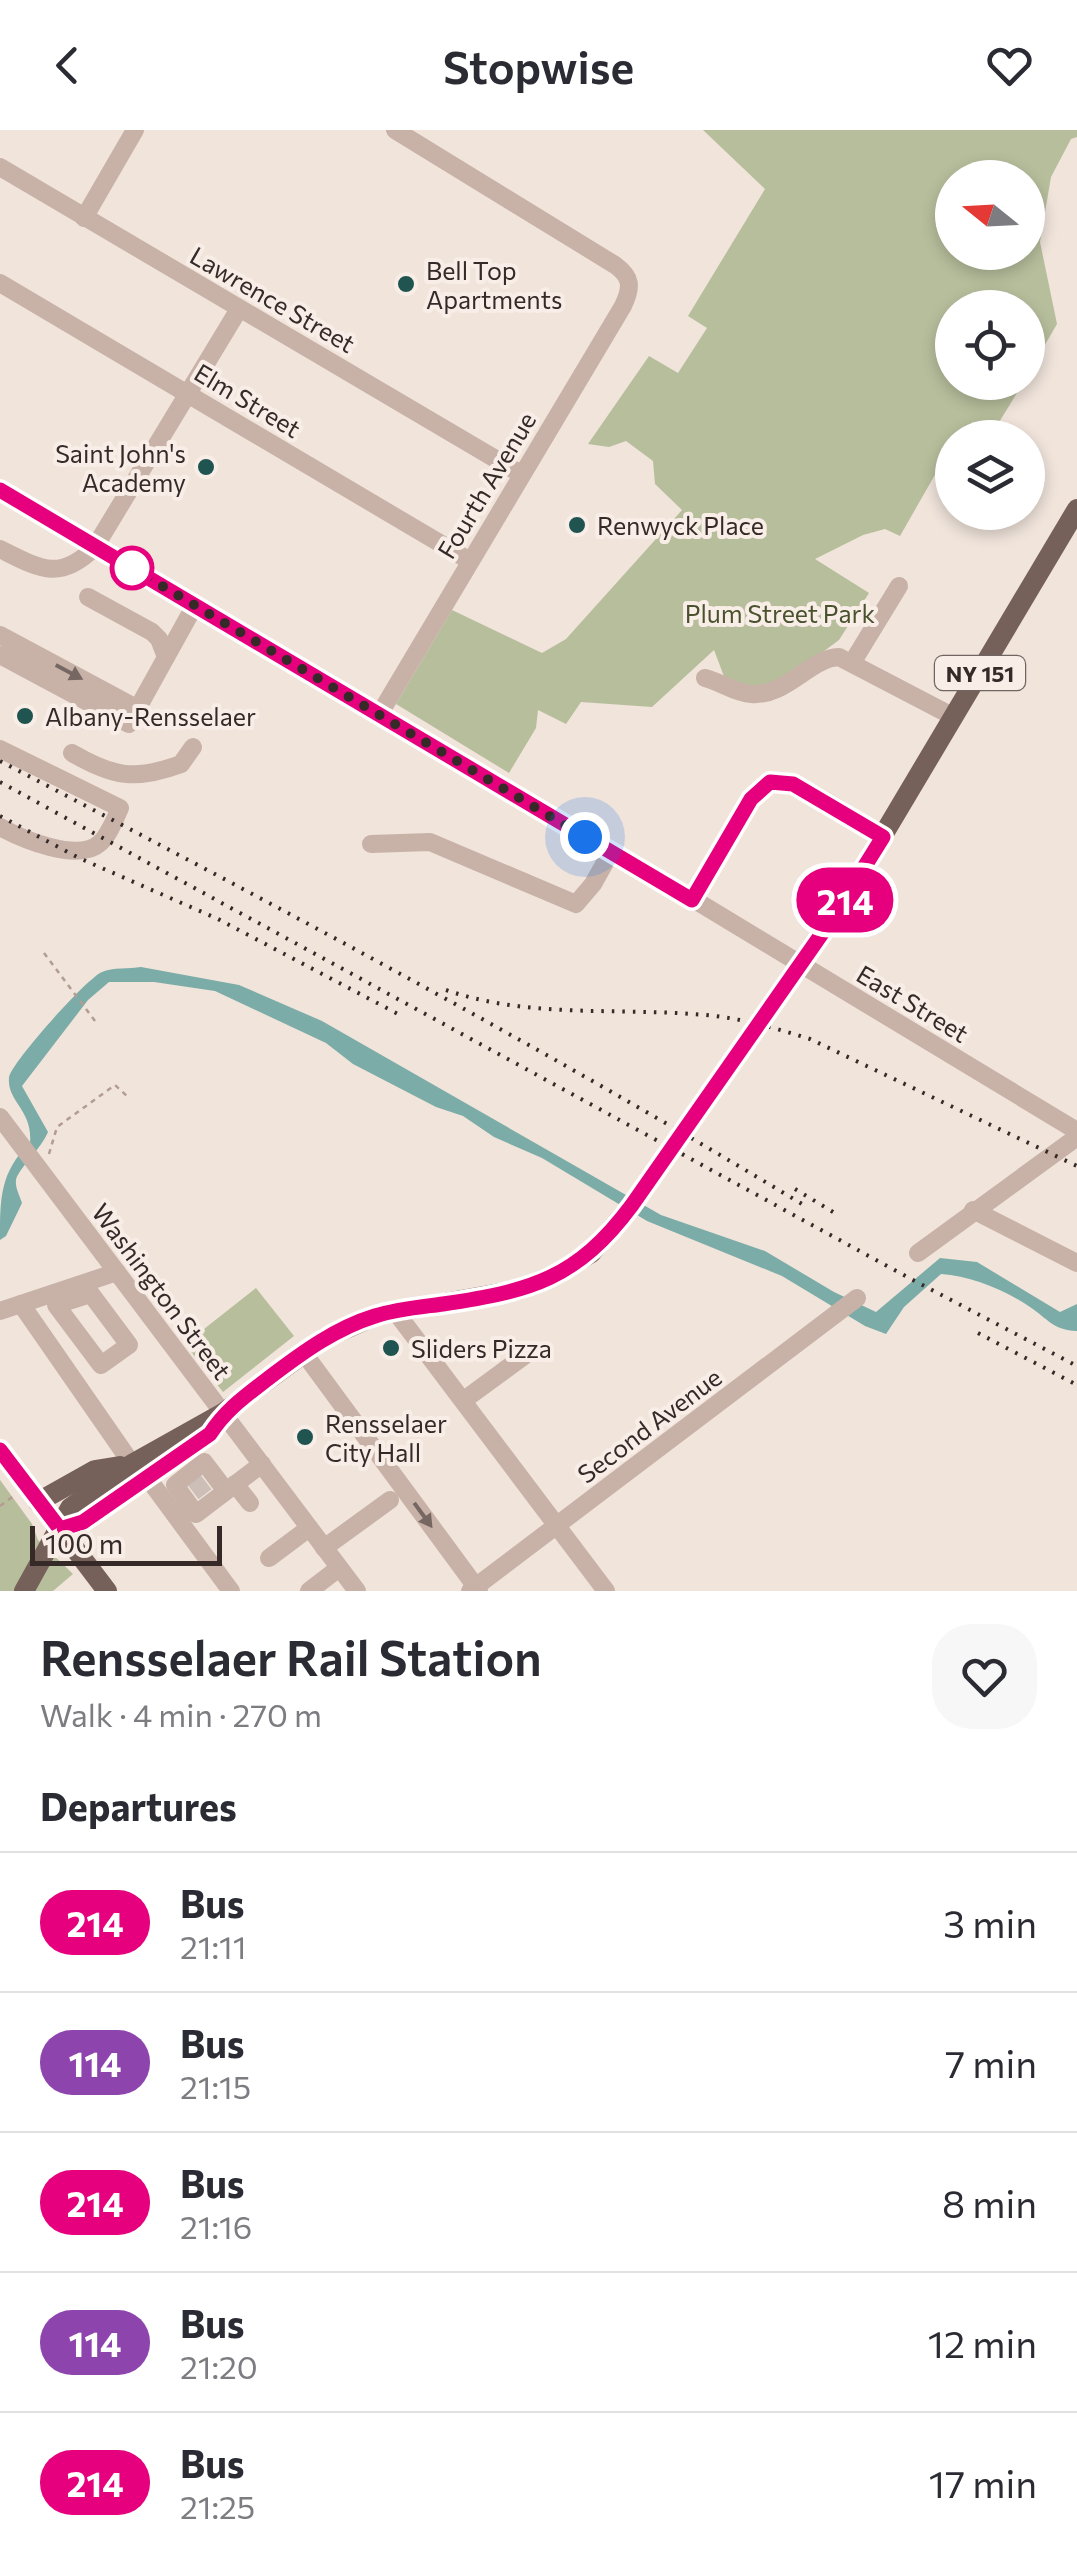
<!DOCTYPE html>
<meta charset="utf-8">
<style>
:root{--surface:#fff;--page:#f7f7f7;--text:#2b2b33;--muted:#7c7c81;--line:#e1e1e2}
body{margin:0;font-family:Commissioner,sans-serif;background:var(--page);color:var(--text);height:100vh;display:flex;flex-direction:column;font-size:38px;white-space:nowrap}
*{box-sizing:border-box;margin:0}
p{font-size:32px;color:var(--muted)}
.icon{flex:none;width:55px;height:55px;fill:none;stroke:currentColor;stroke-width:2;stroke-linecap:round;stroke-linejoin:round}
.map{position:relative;height:1461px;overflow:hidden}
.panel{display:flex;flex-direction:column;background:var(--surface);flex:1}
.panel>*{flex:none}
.badge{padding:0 20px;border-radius:32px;font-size:35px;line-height:65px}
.needle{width:65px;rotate:288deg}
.controls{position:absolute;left:935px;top:30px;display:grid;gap:20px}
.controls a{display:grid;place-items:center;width:110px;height:110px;border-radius:50%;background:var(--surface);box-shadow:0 5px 15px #0003;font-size:50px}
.scale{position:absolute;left:30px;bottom:25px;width:192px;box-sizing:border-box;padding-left:10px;border:5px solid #352a28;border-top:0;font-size:28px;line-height:35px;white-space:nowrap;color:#352a28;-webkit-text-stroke:8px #f8eee7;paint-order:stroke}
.you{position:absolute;width:50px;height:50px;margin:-25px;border:8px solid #fff;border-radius:50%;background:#1a73e8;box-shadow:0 0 0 15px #1a73e833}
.map>.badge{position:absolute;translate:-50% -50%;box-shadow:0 0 0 5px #fff}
h2{padding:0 40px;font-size:38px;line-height:90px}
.round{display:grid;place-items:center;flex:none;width:105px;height:105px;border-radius:40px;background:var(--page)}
.summary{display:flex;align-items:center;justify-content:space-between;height:170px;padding:0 40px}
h1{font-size:48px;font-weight:600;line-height:75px}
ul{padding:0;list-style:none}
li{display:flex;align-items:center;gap:30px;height:140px;padding:0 40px;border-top:2px solid var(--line)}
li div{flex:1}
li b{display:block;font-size:38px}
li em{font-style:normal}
li .badge{min-width:110px;font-weight:700;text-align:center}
header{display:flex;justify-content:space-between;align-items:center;height:130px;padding:0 40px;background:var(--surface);font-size:45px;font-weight:600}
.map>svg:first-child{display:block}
.green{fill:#b7be9c;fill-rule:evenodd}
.water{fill:#7caca7}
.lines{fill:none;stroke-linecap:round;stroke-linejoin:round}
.minor-tunnel{stroke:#cbbfb7;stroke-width:18;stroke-dasharray:18 9;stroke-linecap:butt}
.path{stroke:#b39c92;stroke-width:2.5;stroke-dasharray:5 5;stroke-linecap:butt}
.minor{stroke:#c8b2a8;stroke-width:18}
.major{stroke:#76605a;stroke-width:20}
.rail{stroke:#352a28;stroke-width:4;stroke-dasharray:2.5 8;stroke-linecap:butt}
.major-bridge{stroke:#76605a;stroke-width:20}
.oneway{fill:#776762}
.line-casing{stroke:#fff;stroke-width:22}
.line{stroke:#e6007e;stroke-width:15}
.walk{stroke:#352a28;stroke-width:10;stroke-dasharray:0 18}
.poi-dot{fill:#205450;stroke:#f8eee7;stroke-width:4}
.stop-dot{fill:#fff;stroke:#e6007e;stroke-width:5}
.labels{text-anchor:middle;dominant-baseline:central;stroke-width:8;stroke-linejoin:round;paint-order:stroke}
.shield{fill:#f8eee7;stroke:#706561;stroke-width:2.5}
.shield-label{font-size:22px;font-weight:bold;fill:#352a28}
.poi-label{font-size:25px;fill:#352a28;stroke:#f8eee7;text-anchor:start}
.street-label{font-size:25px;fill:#352a28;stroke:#f8eee7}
.park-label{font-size:25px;fill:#49522d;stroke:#f8eee7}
</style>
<header><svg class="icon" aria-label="back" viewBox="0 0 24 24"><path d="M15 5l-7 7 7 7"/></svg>Stopwise<svg class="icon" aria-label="heart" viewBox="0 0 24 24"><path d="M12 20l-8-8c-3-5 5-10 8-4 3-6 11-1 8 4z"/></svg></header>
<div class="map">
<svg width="1077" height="1461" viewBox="0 0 1077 1461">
<rect width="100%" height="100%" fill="#f0e4db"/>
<g class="green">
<path d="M703 0H1077V7L1071 9 1051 47 1040 112 1057 194 1028 244V178H952V252L1023 253 990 307 952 308V315L900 406 885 399 863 405 815 429 869 463 839 510 788 548 748 559 725 549 714 520 652 577 581 572 566 594 538 580 536 598 509 643 396 574 452 480 542 523 566 509 682 380 655 354 653 331 626 311 609 317 588 314 649 226 678 243 707 198 688 186 765 59ZM952 48H1028V122H952Z"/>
<path d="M256 1158 294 1206 223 1262 185 1214Z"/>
<path d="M0 1350 32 1394 38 1410 73 1444 53 1461H0Z"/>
</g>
<path class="water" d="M141 837 239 855 322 891 661 1085 765 1121 834 1162 876 1182 940 1128 977 1132 1060 1182 1077 1174V1201C1053 1200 1048 1189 1030 1177 1005 1160 971 1146 941 1144L904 1177 886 1204 865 1196 782 1146 647 1091 542 1028 494 1007 463 986 436 977 353 934 326 913 215 861 154 852H109L88 870 22 956 48 1002C41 1019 18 1039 16 1050 15 1058 20 1066 22 1073L6 1106 0 1110C0 1068 0 1042 30 1013 33 980 7 972 9 948 9 935 87 848 102 842 112 837 130 839 141 837Z"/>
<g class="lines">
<path class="minor-tunnel" d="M193 1362 206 1352"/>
<g class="path">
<path d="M44 823 98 895"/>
<path d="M49 1024 57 997 115 955 128 967"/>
<path d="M0 1376 15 1365"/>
</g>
<g class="minor">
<path d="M0 37 521 344"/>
<path d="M84 88 135 0"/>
<path d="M0 153 470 431"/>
<path d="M0 360 693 769 1077 1001"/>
<path d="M0 419C40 439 60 452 95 417L239 179"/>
<path d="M88 467 152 502 159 509 166 527"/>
<path d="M0 505 138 579"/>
<path d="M0 525 129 594 195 475"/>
<path d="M852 533 899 456"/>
<path d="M705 548C721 552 735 563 751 564 786 567 810 528 839 527L954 587"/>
<path d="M379 585 623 176C632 157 632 147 615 135L395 0"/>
<path d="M0 619 120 678C115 689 109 705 100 713 78 733 22 709 0 697"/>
<path d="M72 623C113 647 135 651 181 634L193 617"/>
<path d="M371 714 430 712 576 774 593 754 611 722"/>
<path d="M693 769 751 669 770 652C801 648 856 691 883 707"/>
<path d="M0 987 357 1461"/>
<path d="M973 1080 1077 1133"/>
<path d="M918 1123 1077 1007"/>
<path d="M91 1164 129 1215 101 1235 56 1175Z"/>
<path d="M21 1174 132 1334"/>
<path d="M0 1181 117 1142"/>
<path d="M395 1181 606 1461"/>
<path d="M303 1222 479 1461"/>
<path d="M464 1270 524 1226"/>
<path d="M147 1347 231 1461"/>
<path d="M235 1354 250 1373"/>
<path d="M226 1361 204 1332 175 1355 196 1384 262 1334"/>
<path d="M324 1418 390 1370"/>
<path d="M269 1428 309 1398"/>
<path d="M309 1461 339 1438"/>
<path d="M470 1461 857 1168"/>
</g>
<g class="major">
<path d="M845 769 1077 379"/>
<path d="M0 1320 107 1461"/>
<path d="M38 1372 95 1340 120 1336"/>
<path d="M59 1399 83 1392 210 1304 223 1284"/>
<path d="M24 1461 70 1378 132 1334 223 1283 325 1208 377 1185 518 1160 559 1143 591 1123"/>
</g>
<g class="rail">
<path d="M0 631C270 772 541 916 802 1074"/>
<path d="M0 652 911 1149 1077 1236"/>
<path d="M0 686 79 728 218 789 398 884"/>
<path d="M446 860C530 889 617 877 705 885 741 888 775 898 810 909L1077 1036"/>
<path d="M795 1059 838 1085"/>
<path d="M978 1203 1077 1255"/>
</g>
<path class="major-bridge" d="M591 1123 632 1075 845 769"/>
</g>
<defs><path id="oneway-solid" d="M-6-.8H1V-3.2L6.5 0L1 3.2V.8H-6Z" transform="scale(2.5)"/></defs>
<g class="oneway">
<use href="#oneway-solid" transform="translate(69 542) rotate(28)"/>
<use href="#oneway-solid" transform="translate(423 1385) rotate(54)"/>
</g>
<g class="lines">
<g class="line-casing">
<path id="line" d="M0 360 692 770 751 669 770 652 793 654 883 707 830 792 632 1075C577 1149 531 1161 443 1174 421 1177 397 1179 375 1186 336 1198 303 1222 270 1247 247 1265 226 1279 210 1304L83 1392 60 1399 0 1320"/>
</g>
<use href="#line" class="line"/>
<path class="walk" d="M132 438 585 707"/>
</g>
<g class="poi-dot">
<circle cx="406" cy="154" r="10"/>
<circle cx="206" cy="337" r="10"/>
<circle cx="577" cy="395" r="10"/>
<circle cx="25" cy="586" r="10"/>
<circle cx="391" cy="1218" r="10"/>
<circle cx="305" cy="1307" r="10"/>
</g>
<circle class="stop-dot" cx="132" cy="438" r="20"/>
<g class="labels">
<rect class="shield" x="935" y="526" width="90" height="34" rx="8"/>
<g class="shield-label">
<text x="980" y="543">NY 151</text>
</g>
<g class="poi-label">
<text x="426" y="140">Bell Top<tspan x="426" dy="29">Apartments</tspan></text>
<text x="186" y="323" text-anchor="end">Saint John's<tspan x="186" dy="29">Academy</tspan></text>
<text x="597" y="395">Renwyck Place</text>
<text x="45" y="586">Albany-Rensselaer</text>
<text x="411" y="1218">Sliders Pizza</text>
<text x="325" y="1293">Rensselaer<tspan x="325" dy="29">City Hall</tspan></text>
</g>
<g class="street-label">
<text transform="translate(273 169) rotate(30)">Lawrence Street</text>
<text transform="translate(248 270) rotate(31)">Elm Street</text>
<text transform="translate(486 355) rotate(-59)">Fourth Avenue</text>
<text transform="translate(913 873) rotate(31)">East Street</text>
<text transform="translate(162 1161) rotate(53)">Washington Street</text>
<text transform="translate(649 1295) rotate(-37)">Second Avenue</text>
</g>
<g class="park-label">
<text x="780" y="483">Plum Street Park</text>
</g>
</g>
</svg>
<div class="controls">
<a><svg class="needle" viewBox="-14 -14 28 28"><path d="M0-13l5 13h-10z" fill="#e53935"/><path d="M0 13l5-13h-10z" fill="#7c7c81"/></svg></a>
<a><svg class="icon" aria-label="locate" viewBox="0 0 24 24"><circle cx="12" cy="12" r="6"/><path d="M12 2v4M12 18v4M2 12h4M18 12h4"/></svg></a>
<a><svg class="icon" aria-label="layers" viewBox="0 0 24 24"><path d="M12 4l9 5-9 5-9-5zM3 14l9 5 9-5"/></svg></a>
</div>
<div class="scale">100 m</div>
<div class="you" style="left:585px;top:707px"></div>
<b class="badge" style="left:845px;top:770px;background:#e6007e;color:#fff">214</b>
</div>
<section class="panel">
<div class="summary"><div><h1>Rensselaer Rail Station</h1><p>Walk · 4 min · 270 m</p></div><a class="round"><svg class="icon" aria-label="heart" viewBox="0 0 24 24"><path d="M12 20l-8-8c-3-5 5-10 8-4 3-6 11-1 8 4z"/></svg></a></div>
<h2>Departures</h2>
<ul>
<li><span class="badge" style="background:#e6007e;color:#fff">214</span><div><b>Bus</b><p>21:11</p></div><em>3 min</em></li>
<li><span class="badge" style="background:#8e44ad;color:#fff">114</span><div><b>Bus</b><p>21:15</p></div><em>7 min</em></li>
<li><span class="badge" style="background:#e6007e;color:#fff">214</span><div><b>Bus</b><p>21:16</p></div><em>8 min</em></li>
<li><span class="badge" style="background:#8e44ad;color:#fff">114</span><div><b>Bus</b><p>21:20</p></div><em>12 min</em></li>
<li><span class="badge" style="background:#e6007e;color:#fff">214</span><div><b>Bus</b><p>21:25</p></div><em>17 min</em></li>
</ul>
</section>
